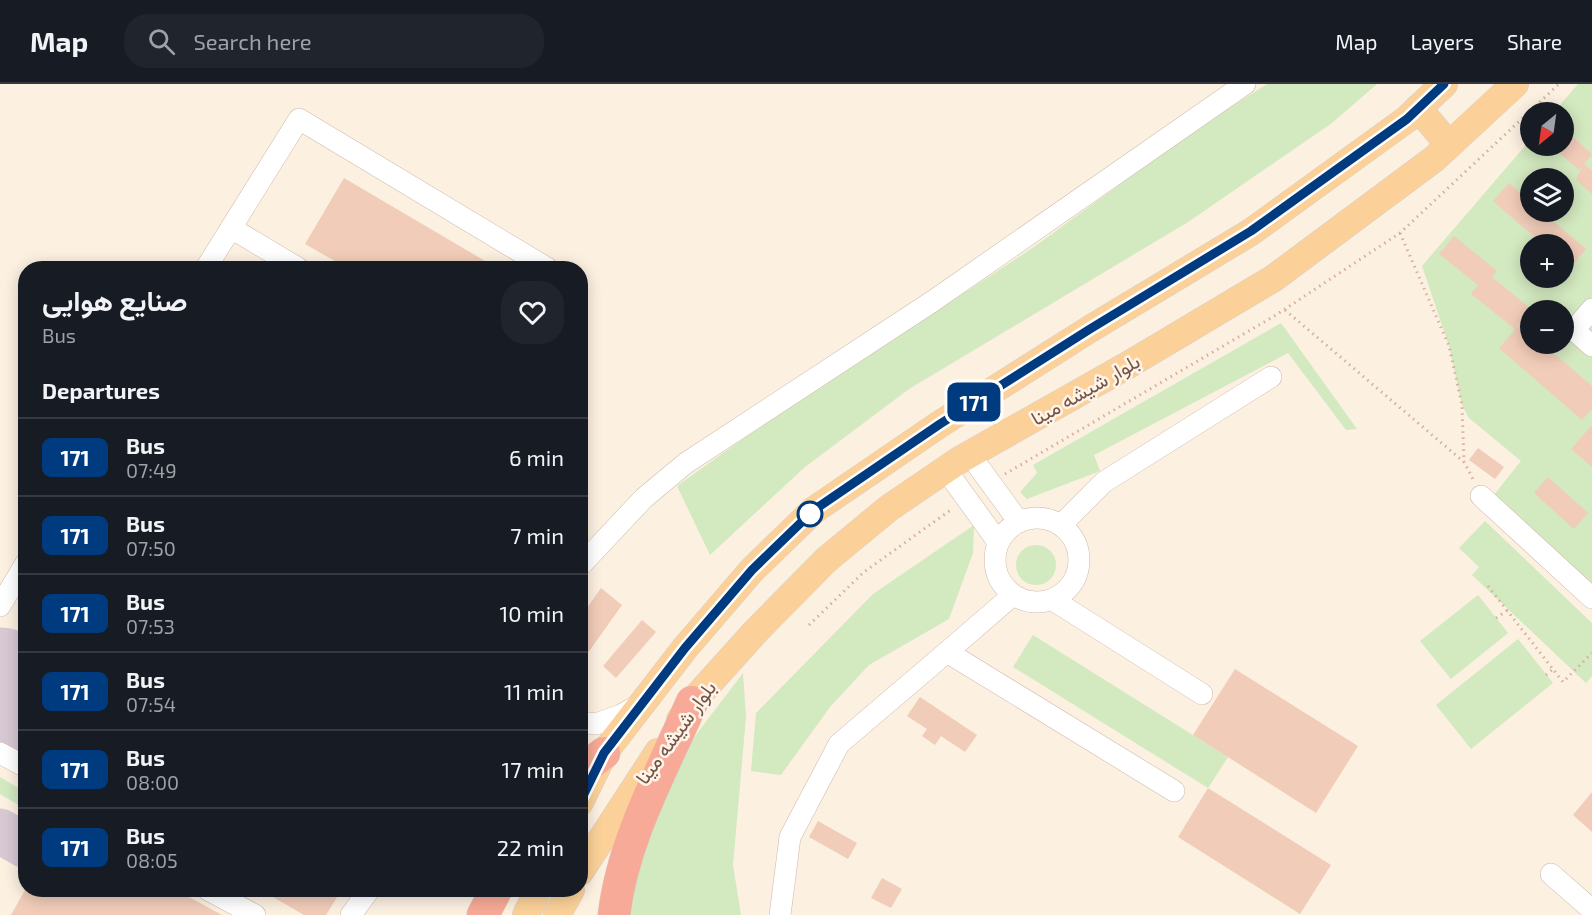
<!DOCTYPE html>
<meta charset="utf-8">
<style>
:root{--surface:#171b24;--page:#20242c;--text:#f1f3f6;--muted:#9ea1a6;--line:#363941}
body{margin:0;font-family:"Exo 2",Vazirmatn,sans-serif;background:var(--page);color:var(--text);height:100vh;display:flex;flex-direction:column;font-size:22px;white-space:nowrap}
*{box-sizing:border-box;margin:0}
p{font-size:20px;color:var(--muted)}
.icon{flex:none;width:33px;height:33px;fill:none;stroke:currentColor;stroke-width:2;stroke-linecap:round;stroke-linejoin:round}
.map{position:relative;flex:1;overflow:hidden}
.panel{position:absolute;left:18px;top:177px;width:570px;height:636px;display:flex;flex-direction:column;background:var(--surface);border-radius:24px;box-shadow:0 3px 15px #0003}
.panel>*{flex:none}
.badge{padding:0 12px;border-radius:9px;font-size:21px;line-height:39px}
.needle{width:39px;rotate:209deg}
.buttons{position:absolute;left:1520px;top:18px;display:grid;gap:12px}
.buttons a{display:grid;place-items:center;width:54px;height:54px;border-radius:50%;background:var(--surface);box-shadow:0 3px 15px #0003;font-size:30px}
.map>.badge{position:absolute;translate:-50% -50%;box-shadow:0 0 0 3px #fff}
h2{padding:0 24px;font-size:22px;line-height:54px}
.round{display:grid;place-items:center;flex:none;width:63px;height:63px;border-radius:24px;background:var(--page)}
.overview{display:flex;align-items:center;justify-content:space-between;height:102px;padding:0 24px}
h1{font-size:28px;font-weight:700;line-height:45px}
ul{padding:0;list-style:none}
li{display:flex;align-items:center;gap:18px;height:78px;padding:0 24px;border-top:2px solid var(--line)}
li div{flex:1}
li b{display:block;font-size:22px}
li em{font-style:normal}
li .badge{min-width:66px;font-weight:700;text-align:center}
header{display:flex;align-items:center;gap:36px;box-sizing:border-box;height:84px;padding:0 30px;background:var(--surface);border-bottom:2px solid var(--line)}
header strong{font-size:28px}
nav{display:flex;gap:33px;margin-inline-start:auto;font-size:21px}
.search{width:420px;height:54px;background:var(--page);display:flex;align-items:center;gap:15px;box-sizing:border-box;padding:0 21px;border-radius:24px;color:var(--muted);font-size:22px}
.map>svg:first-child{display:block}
.green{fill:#d3e9c0;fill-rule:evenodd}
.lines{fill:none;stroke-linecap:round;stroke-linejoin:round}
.taxiway{stroke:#d7c8d3;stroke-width:45}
.runway{stroke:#d7c8d3;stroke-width:111}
.building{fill:#f1ccb9}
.minor-casing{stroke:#cfb9ab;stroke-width:22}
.major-casing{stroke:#d8cfcc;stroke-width:28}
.highway-casing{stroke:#d8cfcc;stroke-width:33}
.path{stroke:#d6af9c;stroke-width:3;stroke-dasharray:1.5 4.5;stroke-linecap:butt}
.minor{stroke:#fff;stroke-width:21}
.major{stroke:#fbd199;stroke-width:27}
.highway{stroke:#f7aa97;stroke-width:32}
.line-casing{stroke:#fff;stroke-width:14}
.line{stroke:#003b80;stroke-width:9}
.stop-dot{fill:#fff;stroke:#003b80;stroke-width:3}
.labels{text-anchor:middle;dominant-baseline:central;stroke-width:5;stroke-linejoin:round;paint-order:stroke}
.street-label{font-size:20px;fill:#735548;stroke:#fff4e7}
</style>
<header>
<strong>Map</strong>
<div class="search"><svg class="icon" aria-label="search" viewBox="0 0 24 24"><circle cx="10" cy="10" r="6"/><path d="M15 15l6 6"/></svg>Search here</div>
<nav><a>Map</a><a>Layers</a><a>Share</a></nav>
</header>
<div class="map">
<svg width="1592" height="831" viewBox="0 0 1592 831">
<rect width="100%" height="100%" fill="#fcf0e1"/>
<g class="green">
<path d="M1267 0H1377L1332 39 1188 138 909 305 805 383 710 471 677 402 754 347 1031 165 1198 44Z"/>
<path d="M1578 0H1592V502L1493 412 1521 377 1469 334 1462 321 1449 262 1422 182 1530 56V62H1563V28H1554ZM1530 94H1563V128H1530ZM1530 160H1563V194H1530ZM1530 226H1563V260H1530Z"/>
<path d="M1281 239 1357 345 1346 346 1288 269 1094 371 1100 387 1027 415 1020 408 1037 389 1033 381Z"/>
<path d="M1485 437 1592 539V592L1586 599 1472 491 1479 483 1459 464Z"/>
<path d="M974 441 973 469 949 535 869 581 830 623 781 691 751 687 756 629 873 510Z"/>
<circle cx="1036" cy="481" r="20"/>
<path d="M1478 511 1508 549 1451 595 1420 557Z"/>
<path d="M1033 551 1228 673 1208 704 1013 583Z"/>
<path d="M1518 555 1553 599 1471 665 1436 621Z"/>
<path d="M743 589 746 633 733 781 741 831H622L629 789 689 660Z"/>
<path d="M0 693 25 708V725L0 710Z"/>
</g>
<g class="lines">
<g class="taxiway">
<path d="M0 599H1"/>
<path d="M0 747 26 762"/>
</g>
<path class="runway" d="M0 599 26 614"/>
</g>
<g class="building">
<path d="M1563 44 1592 70 1584 80 1592 87V110L1576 96 1582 82 1579 86 1551 62H1563Z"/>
<path d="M344 94 497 184H347L305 160Z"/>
<path d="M1509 99 1530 117V128H1542L1586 165 1570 184 1563 177V160H1543L1493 117Z"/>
<path d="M1454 152 1497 187 1492 193 1531 225 1515 245 1471 210 1478 201 1439 170Z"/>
<path d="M1520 240 1530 249V260H1543L1592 302V325L1582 336 1499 264Z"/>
<path d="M1592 341V383L1571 365Z"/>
<path d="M1478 364 1504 383 1495 395 1469 376Z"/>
<path d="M1548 393 1588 429 1574 445 1534 409Z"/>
<path d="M601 504 622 521 580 580V534Z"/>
<path d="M642 536 656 548 616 594 603 582Z"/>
<path d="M1235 585 1358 662 1316 729 1193 651Z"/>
<path d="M920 613 977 651 965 668 941 652 935 661 922 652 927 645 907 632Z"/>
<path d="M1208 704 1331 781 1300 830 1178 753Z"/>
<path d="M1592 708V748L1573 731Z"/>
<path d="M818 737 857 759 848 775 809 753Z"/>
<path d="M882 794 902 805 891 824 871 814Z"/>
<path d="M25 806H176L222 831H11Z"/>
<path d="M261 806H331L339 810 326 831H304Z"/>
</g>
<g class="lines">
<g class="minor-casing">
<g id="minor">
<path d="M231 144 298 184"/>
<path d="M206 184 299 35 547 184"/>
<path d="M1592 225 1574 246 1592 262"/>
<path d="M970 371 1019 438"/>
<path d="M946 386 998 458"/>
<path d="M1481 412 1592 514"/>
<circle cx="1037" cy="476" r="42"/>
<path d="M1061 441 1104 398 1271 293"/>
<path d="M580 482 644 414 686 379 933 217 1245 0"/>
<path d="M1013 511 947 568 1174 707"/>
<path d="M1053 516 1202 610"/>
<path d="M0 522 26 479"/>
<path d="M580 638 596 640 621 631 640 620"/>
<path d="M0 669 26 683"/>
<path d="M1551 790 1592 826"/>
<path d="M208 806 255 831"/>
<path d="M351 831 369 806"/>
<path d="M780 831 790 753 839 660 947 568"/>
</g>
</g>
<g class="major-casing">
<g id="major">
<path d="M1418 24 1449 61"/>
<path d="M680 636 692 618 757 546 826 476 889 424 958 377 1128 281 1274 194 1434 75 1515 0"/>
<path d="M580 718 604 669 685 564 752 486 814 426 940 340 1090 245 1251 148 1407 35 1444 0"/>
<path d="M580 788 658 668"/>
<path d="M526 831 538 806"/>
<path d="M557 831 571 806"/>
</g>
</g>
<g class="highway-casing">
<g id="highway">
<path d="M580 688 604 669"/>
<path d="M483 831 496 806"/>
<path d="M614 831C623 755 662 687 692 618"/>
</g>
</g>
<g class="path">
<path d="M1400 149 1449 262 1462 321 1464 378 1474 397"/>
<path d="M1285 226 1464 378"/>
<path d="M1005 390 1276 231 1400 149 1559 0"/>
<path d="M1488 502 1563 598 1592 569"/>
<path d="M1496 534 1508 526"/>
<path d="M809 541 864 488 952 425"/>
<path d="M1546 591 1553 585"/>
</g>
<use href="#minor" class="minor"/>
<use href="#major" class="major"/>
<use href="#highway" class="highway"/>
</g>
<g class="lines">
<g class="line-casing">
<path id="line" d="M580 718 604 669 685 564 752 486 814 426 940 340 1090 245 1251 147 1407 35 1444 0"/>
</g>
<use href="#line" class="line"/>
</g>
<circle class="stop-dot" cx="810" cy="430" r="12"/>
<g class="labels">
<g class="street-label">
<text transform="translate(1085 305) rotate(-30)">بلوار شیشه مینا</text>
<text transform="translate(675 648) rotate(-54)">بلوار شیشه مینا</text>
</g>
</g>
</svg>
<div class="buttons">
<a><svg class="needle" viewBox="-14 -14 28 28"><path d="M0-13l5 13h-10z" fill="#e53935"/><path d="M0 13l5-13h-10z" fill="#9ea1a6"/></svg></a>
<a><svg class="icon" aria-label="layers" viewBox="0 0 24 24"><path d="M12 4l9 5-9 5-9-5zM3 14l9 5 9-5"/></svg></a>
<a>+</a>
<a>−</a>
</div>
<b class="badge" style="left:974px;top:318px;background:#003b80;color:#fff">171</b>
<section class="panel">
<div class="overview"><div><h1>صنایع هوایی</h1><p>Bus</p></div><a class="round"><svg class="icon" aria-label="heart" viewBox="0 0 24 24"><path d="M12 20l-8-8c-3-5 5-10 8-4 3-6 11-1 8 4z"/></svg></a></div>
<h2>Departures</h2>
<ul>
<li><span class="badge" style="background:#003b80;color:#fff">171</span><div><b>Bus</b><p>07:49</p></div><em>6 min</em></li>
<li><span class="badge" style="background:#003b80;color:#fff">171</span><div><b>Bus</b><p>07:50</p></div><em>7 min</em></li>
<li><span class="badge" style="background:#003b80;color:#fff">171</span><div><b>Bus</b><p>07:53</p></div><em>10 min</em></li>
<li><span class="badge" style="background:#003b80;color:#fff">171</span><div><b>Bus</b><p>07:54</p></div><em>11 min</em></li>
<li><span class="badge" style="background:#003b80;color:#fff">171</span><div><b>Bus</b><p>08:00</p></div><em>17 min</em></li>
<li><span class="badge" style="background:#003b80;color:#fff">171</span><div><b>Bus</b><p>08:05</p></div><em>22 min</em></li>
</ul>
</section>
</div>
